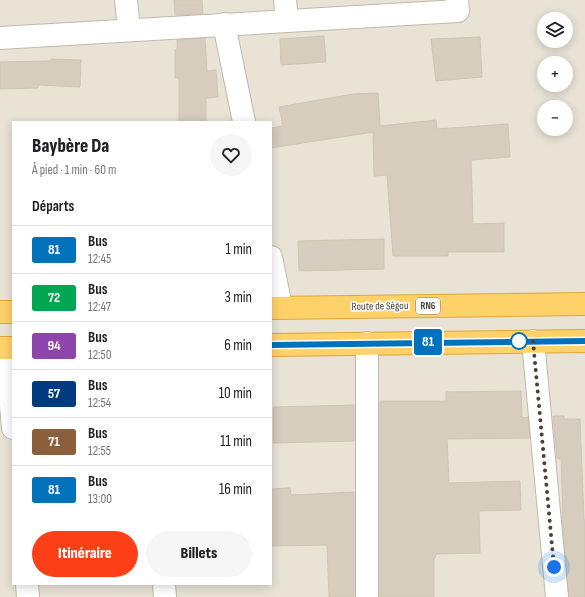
<!DOCTYPE html>
<html lang="fr">
<meta charset="utf-8">
<style>
:root{--surface:#fff;--page:#f6f6f6;--text:#202124;--muted:#757577;--line:#e0e0e0;--accent:#fd3f17}
body{margin:0;font-family:"Sofia Sans Condensed",sans-serif;background:var(--page);color:var(--text);height:100vh;display:flex;flex-direction:column;font-size:15px;white-space:nowrap}
*{box-sizing:border-box;margin:0}
p{font-size:13px;color:var(--muted)}
.icon{flex:none;width:22px;height:22px;fill:none;stroke:currentColor;stroke-width:2;stroke-linecap:round;stroke-linejoin:round}
.map{position:relative;flex:1;overflow:hidden}
.panel{position:absolute;left:12px;top:121px;width:260px;height:464px;display:flex;flex-direction:column;background:var(--surface);border-radius:0px;box-shadow:0 2px 10px #0003}
.panel>*{flex:none}
.badge{padding:0 8px;border-radius:3px;font-size:14px;line-height:26px}
.fabs{position:absolute;left:537px;top:12px;display:grid;gap:8px}
.fabs a{display:grid;place-items:center;width:36px;height:36px;border-radius:50%;background:var(--surface);box-shadow:0 2px 10px #0003;font-size:20px}
.you{position:absolute;width:20px;height:20px;margin:-10px;border:3px solid #fff;border-radius:50%;background:#1a73e8;box-shadow:0 0 0 6px #1a73e833}
.map>.badge{position:absolute;translate:-50% -50%;box-shadow:0 0 0 2px #fff}
h2{padding:0 20px;font-size:15px;line-height:36px}
.round{display:grid;place-items:center;flex:none;width:42px;height:42px;border-radius:21px;background:var(--page)}
.headline{display:flex;align-items:center;justify-content:space-between;height:68px;padding:0 20px}
h1{font-size:19px;font-weight:800;line-height:30px}
.button{display:flex;gap:8px;margin-top:auto;padding:8px 20px}
.button a{flex:1;height:46px;border-radius:24px;background:var(--accent);color:#fff;font-size:16px;font-weight:800;line-height:46px;text-align:center}
.button a+a{background:var(--page);color:var(--text)}
ul{padding:0;list-style:none}
li{display:flex;align-items:center;gap:12px;height:48px;padding:0 20px;border-top:1px solid var(--line)}
li div{flex:1}
li b{display:block;font-size:15px}
li em{font-style:normal}
li .badge{min-width:44px;font-weight:700;text-align:center}
.map>svg:first-child{display:block}
.residential{fill:#e9e3d6;fill-rule:evenodd}
.building{fill:#d6cdbe;stroke:#d1c5b1}
.lines{fill:none;stroke-linecap:round;stroke-linejoin:round}
.street-casing{stroke:#c0b9ab;stroke-width:24}
.highway-casing{stroke:#e0a637;stroke-width:24}
.street{stroke:#fff;stroke-width:22}
.highway{stroke:#ffd169;stroke-width:22}
.line-casing{stroke:#fff;stroke-width:9}
.line{stroke:#0072bc;stroke-width:6}
.walk{stroke:#484237;stroke-width:4;stroke-dasharray:0 7.2}
.stop-dot{fill:#fff;stroke:#0072bc;stroke-width:2}
.labels{text-anchor:middle;dominant-baseline:central;stroke-width:3.5;stroke-linejoin:round;paint-order:stroke}
.shield{fill:#fff;stroke:#7f7b73;stroke-width:1}
.shield-label{font-size:10px;font-weight:bold;fill:#484237}
.street-label{font-size:11px;fill:#484237;stroke:#fff}
</style>
<div class="map">
<svg width="585" height="597" viewBox="0 0 585 597">
<rect width="100%" height="100%" fill="#f4f1e9"/>
<path class="residential" d="M0 0H585V597H0ZM544 19H566V41H544ZM544 63H566V85H544ZM544 107H566V129H544ZM13 122H271V584H13Z"/>
<g class="building">
<path d="M174 0H202L203 14 175 15Z"/>
<path d="M324 36 326 62 281 65 280 39Z"/>
<path d="M480 37 482 77 436 81 431 39Z"/>
<path d="M205 38 207 71 216 70 218 97 206 98V122H179V78H175V50L177 49V40Z"/>
<path d="M51 59 81 60 80 87 38 85V88L0 89V62L51 61Z"/>
<path d="M378 93 380 126 436 120 437 129 508 124 510 157 471 160 473 224 504 223V252H448V256H393L387 175 374 176 373 132 271 148V128L283 126 279 107 353 94Z"/>
<path d="M384 239V269L299 271 298 241Z"/>
<path d="M521 391 522 418 528 417 530 438 447 439 449 483 520 481 521 510 479 511 480 553 436 554 435 558H434V597H380V401H446V392Z"/>
<path d="M354 405V441L273 443V407Z"/>
<path d="M553 416H564V419H580L584 520H585V597H569L562 516H563L561 459H557Z"/>
<path d="M290 488 291 495 354 492V597H329L327 545 271 546V489Z"/>
</g>
<g class="lines">
<g class="street-casing">
<g id="street">
<path d="M126 0 129 30"/>
<path d="M285 0 287 21"/>
<path d="M224 24 244 122"/>
<path d="M0 38 458 11 457 0"/>
<path d="M271 257 281 307"/>
<path d="M533 341 557 597"/>
<path d="M6 348 13 428"/>
<path d="M27 584 28 597"/>
<path d="M164 584 165 597"/>
<path d="M367 597V343"/>
</g>
</g>
<g class="highway-casing">
<g id="highway">
<path d="M271 308 585 304"/>
<path d="M0 312H13"/>
<path d="M271 345 585 341"/>
<path d="M0 348H13"/>
</g>
</g>
<use href="#street" class="street"/>
<use href="#highway" class="highway"/>
</g>
<g class="lines">
<g class="line-casing">
<path id="line" d="M271 345 585 341"/>
</g>
<use href="#line" class="line"/>
<path class="walk" d="M519 341H533L554 567"/>
</g>
<circle class="stop-dot" cx="519" cy="341" r="8"/>
<g class="labels">
<rect class="shield" x="416" y="298" width="24" height="16" rx="3"/>
<g class="shield-label">
<text x="428" y="306">RN6</text>
</g>
<g class="street-label">
<text transform="translate(380 306) rotate(-1)">Route de Ségou</text>
</g>
</g>
</svg>
<div class="fabs">
<a><svg class="icon" aria-label="layers" viewBox="0 0 24 24"><path d="M12 4l9 5-9 5-9-5zM3 14l9 5 9-5"/></svg></a>
<a>+</a>
<a>−</a>
</div>
<div class="you" style="left:554px;top:567px"></div>
<b class="badge" style="left:428px;top:342px;background:#0072bc;color:#fff">81</b>
<section class="panel">
<div class="headline"><div><h1>Baybère Da</h1><p>À pied · 1 min · 60 m</p></div><a class="round"><svg class="icon" aria-label="heart" viewBox="0 0 24 24"><path d="M12 20l-8-8c-3-5 5-10 8-4 3-6 11-1 8 4z"/></svg></a></div>
<h2>Départs</h2>
<ul>
<li><span class="badge" style="background:#0072bc;color:#fff">81</span><div><b>Bus</b><p>12:45</p></div><em>1 min</em></li>
<li><span class="badge" style="background:#00a651;color:#fff">72</span><div><b>Bus</b><p>12:47</p></div><em>3 min</em></li>
<li><span class="badge" style="background:#8e44ad;color:#fff">94</span><div><b>Bus</b><p>12:50</p></div><em>6 min</em></li>
<li><span class="badge" style="background:#003b80;color:#fff">57</span><div><b>Bus</b><p>12:54</p></div><em>10 min</em></li>
<li><span class="badge" style="background:#8b5e3c;color:#fff">71</span><div><b>Bus</b><p>12:55</p></div><em>11 min</em></li>
<li><span class="badge" style="background:#0072bc;color:#fff">81</span><div><b>Bus</b><p>13:00</p></div><em>16 min</em></li>
</ul>
<div class="button"><a>Itinéraire</a><a>Billets</a></div>
</section>
</div>
